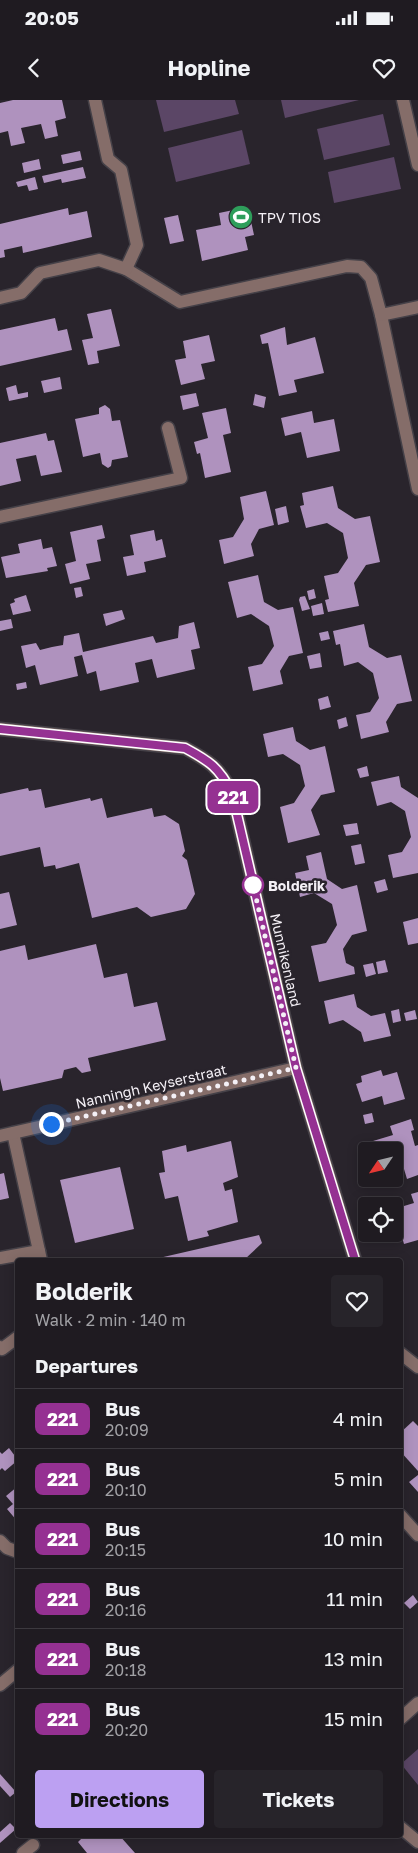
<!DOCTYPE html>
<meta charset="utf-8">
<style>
:root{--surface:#1f1b21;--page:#27242a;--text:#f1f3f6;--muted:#a1a1a5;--line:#3c393f;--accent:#bca0f2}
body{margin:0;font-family:"Golos Text",sans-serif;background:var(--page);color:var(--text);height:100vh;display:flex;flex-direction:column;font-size:19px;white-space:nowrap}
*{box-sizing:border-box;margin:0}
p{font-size:16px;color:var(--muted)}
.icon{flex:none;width:28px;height:28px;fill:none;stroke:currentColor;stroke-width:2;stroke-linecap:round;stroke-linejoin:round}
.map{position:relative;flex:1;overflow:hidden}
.panel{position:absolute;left:15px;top:1158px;width:388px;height:580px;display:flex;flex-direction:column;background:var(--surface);border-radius:5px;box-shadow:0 2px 12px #0003,0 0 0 1px var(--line)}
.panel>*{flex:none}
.badge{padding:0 10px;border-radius:8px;font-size:18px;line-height:32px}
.needle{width:32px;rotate:235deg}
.buttons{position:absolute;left:358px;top:1042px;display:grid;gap:10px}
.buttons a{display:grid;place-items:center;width:45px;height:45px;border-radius:5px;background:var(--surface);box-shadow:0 2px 12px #0003,0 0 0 1px var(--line);font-size:25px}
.you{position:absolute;width:25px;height:25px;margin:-12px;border:4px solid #fff;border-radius:50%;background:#1a73e8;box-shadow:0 0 0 8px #1a73e833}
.map>.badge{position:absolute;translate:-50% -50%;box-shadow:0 0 0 2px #fff}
h2{padding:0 20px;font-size:19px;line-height:45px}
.round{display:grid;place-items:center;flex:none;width:52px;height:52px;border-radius:5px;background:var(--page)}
.headline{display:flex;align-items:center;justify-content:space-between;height:85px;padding:0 20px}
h1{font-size:24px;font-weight:700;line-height:38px}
.cta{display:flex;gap:10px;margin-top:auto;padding:10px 20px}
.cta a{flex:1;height:58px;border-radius:5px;background:var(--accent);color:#111;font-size:20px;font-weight:700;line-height:58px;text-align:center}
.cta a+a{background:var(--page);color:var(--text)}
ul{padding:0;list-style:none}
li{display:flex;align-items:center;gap:15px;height:60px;padding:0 20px;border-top:1px solid var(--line)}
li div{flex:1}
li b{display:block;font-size:19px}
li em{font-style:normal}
li .badge{min-width:55px;font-weight:700;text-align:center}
.status{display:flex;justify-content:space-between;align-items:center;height:35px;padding:0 25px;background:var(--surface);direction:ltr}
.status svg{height:14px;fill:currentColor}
header{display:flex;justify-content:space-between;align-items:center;height:65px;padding:0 20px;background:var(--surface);font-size:22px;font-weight:700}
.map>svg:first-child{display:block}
.green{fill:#5b4666}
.building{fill:#af92be}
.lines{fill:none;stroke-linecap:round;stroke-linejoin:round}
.minor-casing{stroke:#454148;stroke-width:15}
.minor{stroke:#856d69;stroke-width:12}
.line-casing{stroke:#fff;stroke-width:11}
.line{stroke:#953192;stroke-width:8}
.walk{stroke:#f4f0f6;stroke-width:5;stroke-dasharray:0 9}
.stop-dot{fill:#fff;stroke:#953192;stroke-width:2.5}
.labels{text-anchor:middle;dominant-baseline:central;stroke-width:5;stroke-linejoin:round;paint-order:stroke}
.poi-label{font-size:14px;fill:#f4f0f6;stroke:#29242c;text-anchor:start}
.stop-label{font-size:14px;font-weight:bold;fill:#f4f0f6;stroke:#29242c;text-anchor:start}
.street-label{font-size:14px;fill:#f4f0f6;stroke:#29242c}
</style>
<div class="status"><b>20:05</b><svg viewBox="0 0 49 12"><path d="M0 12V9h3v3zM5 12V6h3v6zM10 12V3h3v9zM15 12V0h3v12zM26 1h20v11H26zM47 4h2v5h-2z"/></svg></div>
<header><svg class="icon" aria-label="back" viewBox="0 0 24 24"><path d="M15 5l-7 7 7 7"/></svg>Hopline<svg class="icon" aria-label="heart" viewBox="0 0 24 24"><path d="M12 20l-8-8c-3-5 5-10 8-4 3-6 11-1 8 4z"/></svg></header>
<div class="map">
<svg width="418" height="1753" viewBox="0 0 418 1753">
<rect width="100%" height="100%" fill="#29242c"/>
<g class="green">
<path d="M156 0H235L239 14 164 32Z"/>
<path d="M281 0H359L285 18Z"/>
<path d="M383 14 390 45 324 60 317 29Z"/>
<path d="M242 30 250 64 176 82 168 48Z"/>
<path d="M394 57 401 89 334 103 328 72Z"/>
<path d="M418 1649V1685L401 1664Z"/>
</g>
<g class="building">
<path d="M13 0H62L66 18 55 21 58 36 45 39 41 24 21 28 25 43 11 46 8 31 0 33V3Z"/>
<path d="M80 51 82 60 63 64 61 55Z"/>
<path d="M39 59 41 69 24 73 22 63Z"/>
<path d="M83 67 86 78 62 83 61 79 44 83 42 76Z"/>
<path d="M35 77 38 89 29 91 27 85 18 87 16 82Z"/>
<path d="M248 107 254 135 245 137 248 150 202 161 196 130 221 125 219 113Z"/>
<path d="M68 108 69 115 87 111 92 137 23 153 22 146 4 150 5 157 0 158V124Z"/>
<path d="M178 115 184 141 170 144 164 118Z"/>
<path d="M111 209 120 246 97 251 99 263 88 265 82 240 93 238 87 214Z"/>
<path d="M55 218 58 231 67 229 72 250 0 266V230Z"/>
<path d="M285 227 287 245 315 237 324 273 294 280 297 292 279 296 268 243 262 244 260 235Z"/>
<path d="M209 235 215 261 201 264 205 279 181 285 175 260 186 258 183 241Z"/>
<path d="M60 277 62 289 44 293 41 281Z"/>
<path d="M16 285 18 294 28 292V297L9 301 6 288Z"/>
<path d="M196 293 199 306 183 310 180 296Z"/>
<path d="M255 294 266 297 264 308 253 305Z"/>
<path d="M105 305 110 309 112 321 120 320 128 357 112 360 111 366 108 368 102 364 100 353 83 357 75 319 99 314V308Z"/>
<path d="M226 308 231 333 223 335 231 372 205 378 200 353 197 354 194 342 208 338 202 313Z"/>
<path d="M312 311 314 323 334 319 340 351 307 358 301 332 285 336 281 318Z"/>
<path d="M46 333 48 341 54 340 62 372 41 376 36 355 16 359 21 381 0 386V343Z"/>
<path d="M333 386 338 408 355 419 370 416 380 462 366 465 354 483 359 506 328 512 325 500 329 499 324 476 338 473 348 458 343 433 327 423 306 428 300 406 304 405 302 393Z"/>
<path d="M266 391 274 425 259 429 251 444 254 456 224 464 219 440 233 437 244 419 240 397Z"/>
<path d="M286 406 289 422 278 425 275 409Z"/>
<path d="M102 425 105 438 97 440 101 461 86 464 90 479 70 484 65 464 76 461 70 432Z"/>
<path d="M154 430 156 441 162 439 166 457 144 462 146 472 127 476 123 457 134 455 130 435Z"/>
<path d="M41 439 43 449 52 447 57 466 47 468 48 471 6 478 1 457 20 453 18 444Z"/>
<path d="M258 475 264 502 278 510 293 507 303 553 289 556 280 571 283 584 253 591 248 567 262 564 274 546 269 526 251 514 237 518 228 482Z"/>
<path d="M81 487 83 496 76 498 74 488Z"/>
<path d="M314 489 316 498 309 500 307 491Z"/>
<path d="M26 495 31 511 13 515 10 504 15 502 14 499Z"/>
<path d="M305 496 310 509 302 511 299 500 300 497Z"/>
<path d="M322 503 324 514 313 516 311 506Z"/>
<path d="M122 510 125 519 106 526 103 514Z"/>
<path d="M11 519 13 528 0 531V521Z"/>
<path d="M194 522 200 548 191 550 195 569 157 578 152 559 135 563 139 582 100 591 96 571 87 574 82 555 74 557 78 576 40 585 35 565 26 568 21 546 36 543 40 550 52 547 63 545 64 536 79 533 83 552 153 536 156 543 178 538 179 526Z"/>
<path d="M364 524 369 547 387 558 401 555 412 601 397 604 386 622 389 632 361 639 356 615 370 612 379 598 373 573 358 562 344 566 340 544 336 545 333 531Z"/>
<path d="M328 531 330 539 321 541 319 533Z"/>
<path d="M320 553 322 567 310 569 307 556Z"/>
<path d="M26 582 27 588 17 590 16 584Z"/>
<path d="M328 596 331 607 320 610 318 599Z"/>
<path d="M346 617 348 626 339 629 337 620Z"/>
<path d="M293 627 296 641 310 650 325 646 335 692 321 695 311 710 320 735 288 743 280 707 294 703 305 686 300 665 283 654 268 657 263 634Z"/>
<path d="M367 666 369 676 360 678 357 669Z"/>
<path d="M399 676 401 687 418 698V773L393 778 388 755 402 752 411 737 405 711 391 702 377 706 371 682Z"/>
<path d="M28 688 29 691 41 689 45 708 90 698 91 701 102 698 107 718 152 708 154 717 165 715 179 724 185 751 182 756 187 760 195 794 186 809 151 817 137 807 92 818 79 763 56 769 55 765 44 767 40 747 0 756V694Z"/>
<path d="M357 723 359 734 346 736 343 725Z"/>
<path d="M361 744 365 763 355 765 351 746Z"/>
<path d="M321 752 327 779 342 789 357 785 367 831 352 835 343 849 346 863 354 867 355 874 319 882 311 846 326 843 337 825 332 804 314 793 300 797 295 773 309 770 306 756Z"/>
<path d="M385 779 388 790 377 793 374 782Z"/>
<path d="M9 792 17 825 0 829V794Z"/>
<path d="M418 818V843L408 845 403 822Z"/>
<path d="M96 844 104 878 127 873 134 907 157 902 166 940 88 958 91 971 82 973 76 967 64 970 62 978 3 991 0 978V851L25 845 28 860Z"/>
<path d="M385 860 388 872 378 874 376 862Z"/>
<path d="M373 863 376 874 366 877 363 865Z"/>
<path d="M354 894 357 907 371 916 385 913 391 936 364 942 361 932 343 920 329 924 324 901Z"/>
<path d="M399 909 401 921 393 923 391 911Z"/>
<path d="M415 910 417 919 406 921 404 913Z"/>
<path d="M381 970 383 976 397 972 405 999 384 1005 382 996 362 1002 356 984 362 982 361 976Z"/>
<path d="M372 1013 374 1022 365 1024 363 1015Z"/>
<path d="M411 1019 414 1030 411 1031 415 1046 418 1045V1075L407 1079 404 1069 394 1073V1051H377L373 1041 393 1035 390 1026Z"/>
<path d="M231 1041 238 1077 223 1083 225 1091 232 1089 238 1122 207 1131 209 1136 188 1141 178 1096 165 1099 159 1073 165 1072 162 1051 186 1045 187 1052Z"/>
<path d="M120 1067 134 1129 75 1143 60 1080Z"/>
<path d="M4 1073 9 1098 0 1100V1074Z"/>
<path d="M418 1092V1140L404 1144 394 1109 414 1103 411 1094Z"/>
<path d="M259 1135 262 1143 244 1160H159V1158Z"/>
<path d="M413 1321 418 1326V1371L400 1351V1333Z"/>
<path d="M9 1348 18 1360 5 1371 2 1368 0 1370V1352L2 1354Z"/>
<path d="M418 1375V1392L409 1382Z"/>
<path d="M18 1386V1422L7 1409 13 1404 6 1396Z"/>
<path d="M413 1495 418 1502 410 1509 404 1503Z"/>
<path d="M0 1674 16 1692 10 1697 0 1686Z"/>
<path d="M10 1723 16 1729 0 1743V1732Z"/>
<path d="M81 1735H119L135 1753H87L78 1742 83 1737Z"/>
</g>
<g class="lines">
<g class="minor-casing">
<g id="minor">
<path d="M403 0 418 65"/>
<path d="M126 169 180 202 347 166 361 167 371 178 381 215 418 389"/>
<path d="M0 198 21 193 40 173 99 160 126 169 137 145 121 70 108 59 95 0"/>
<path d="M381 215 418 207"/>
<path d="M0 417 181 378 168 328"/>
<path d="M0 629 185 648C209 661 219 667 232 693L296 968 355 1160"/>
<path d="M13 1033 41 1160"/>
<path d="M0 1036 296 968"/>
<path d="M0 1158 39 1151"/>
<path d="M0 1247 2 1249 18 1237"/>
<path d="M400 1253 418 1267"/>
<path d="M400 1415 418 1435"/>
<path d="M0 1441 7 1448 18 1452"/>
<path d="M0 1585 18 1570"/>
<path d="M400 1619 418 1603"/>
<path d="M400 1727 418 1742"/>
<path d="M23 1753 33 1745"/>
</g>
</g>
<use href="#minor" class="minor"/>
</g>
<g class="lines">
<g class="line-casing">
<path id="line" d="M0 629 185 648C209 661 219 667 232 693L296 968 355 1160"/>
</g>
<use href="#line" class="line"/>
<path class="walk" d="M51 1024 296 968 253 785"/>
</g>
<defs>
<g id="stadium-disc" transform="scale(1.25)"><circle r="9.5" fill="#2e9e5b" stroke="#29242c"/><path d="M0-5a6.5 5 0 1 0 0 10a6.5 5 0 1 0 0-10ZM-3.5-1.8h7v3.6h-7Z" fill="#fff"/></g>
</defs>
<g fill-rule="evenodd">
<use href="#stadium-disc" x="241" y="117"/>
</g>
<circle class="stop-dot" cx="253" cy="785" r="10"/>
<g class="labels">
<g class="poi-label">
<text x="258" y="117">TPV TIOS</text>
</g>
<g class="stop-label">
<text x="268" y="785">Bolderik</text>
</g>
<g class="street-label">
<text transform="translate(286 860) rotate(77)">Munnikenland</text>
<text transform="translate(151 986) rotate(-13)">Nanningh Keyserstraat</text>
</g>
</g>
</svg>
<div class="buttons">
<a><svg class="needle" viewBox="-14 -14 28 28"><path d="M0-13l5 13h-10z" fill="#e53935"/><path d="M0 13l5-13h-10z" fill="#a1a1a5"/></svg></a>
<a><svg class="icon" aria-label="locate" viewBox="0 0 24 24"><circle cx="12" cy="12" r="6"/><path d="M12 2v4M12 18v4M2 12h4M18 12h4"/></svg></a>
</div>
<div class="you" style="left:51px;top:1024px"></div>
<b class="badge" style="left:233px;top:697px;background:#953192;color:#fff">221</b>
<section class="panel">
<div class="headline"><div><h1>Bolderik</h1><p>Walk · 2 min · 140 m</p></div><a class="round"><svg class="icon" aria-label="heart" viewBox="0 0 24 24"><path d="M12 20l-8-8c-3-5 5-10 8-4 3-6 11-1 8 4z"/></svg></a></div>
<h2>Departures</h2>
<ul>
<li><span class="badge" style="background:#953192;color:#fff">221</span><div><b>Bus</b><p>20:09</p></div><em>4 min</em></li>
<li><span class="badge" style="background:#953192;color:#fff">221</span><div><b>Bus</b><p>20:10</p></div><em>5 min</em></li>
<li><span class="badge" style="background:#953192;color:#fff">221</span><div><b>Bus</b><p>20:15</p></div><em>10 min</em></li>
<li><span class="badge" style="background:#953192;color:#fff">221</span><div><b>Bus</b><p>20:16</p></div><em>11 min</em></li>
<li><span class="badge" style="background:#953192;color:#fff">221</span><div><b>Bus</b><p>20:18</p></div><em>13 min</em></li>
<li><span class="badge" style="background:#953192;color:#fff">221</span><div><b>Bus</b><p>20:20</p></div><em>15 min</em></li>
</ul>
<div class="cta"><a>Directions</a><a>Tickets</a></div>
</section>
</div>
